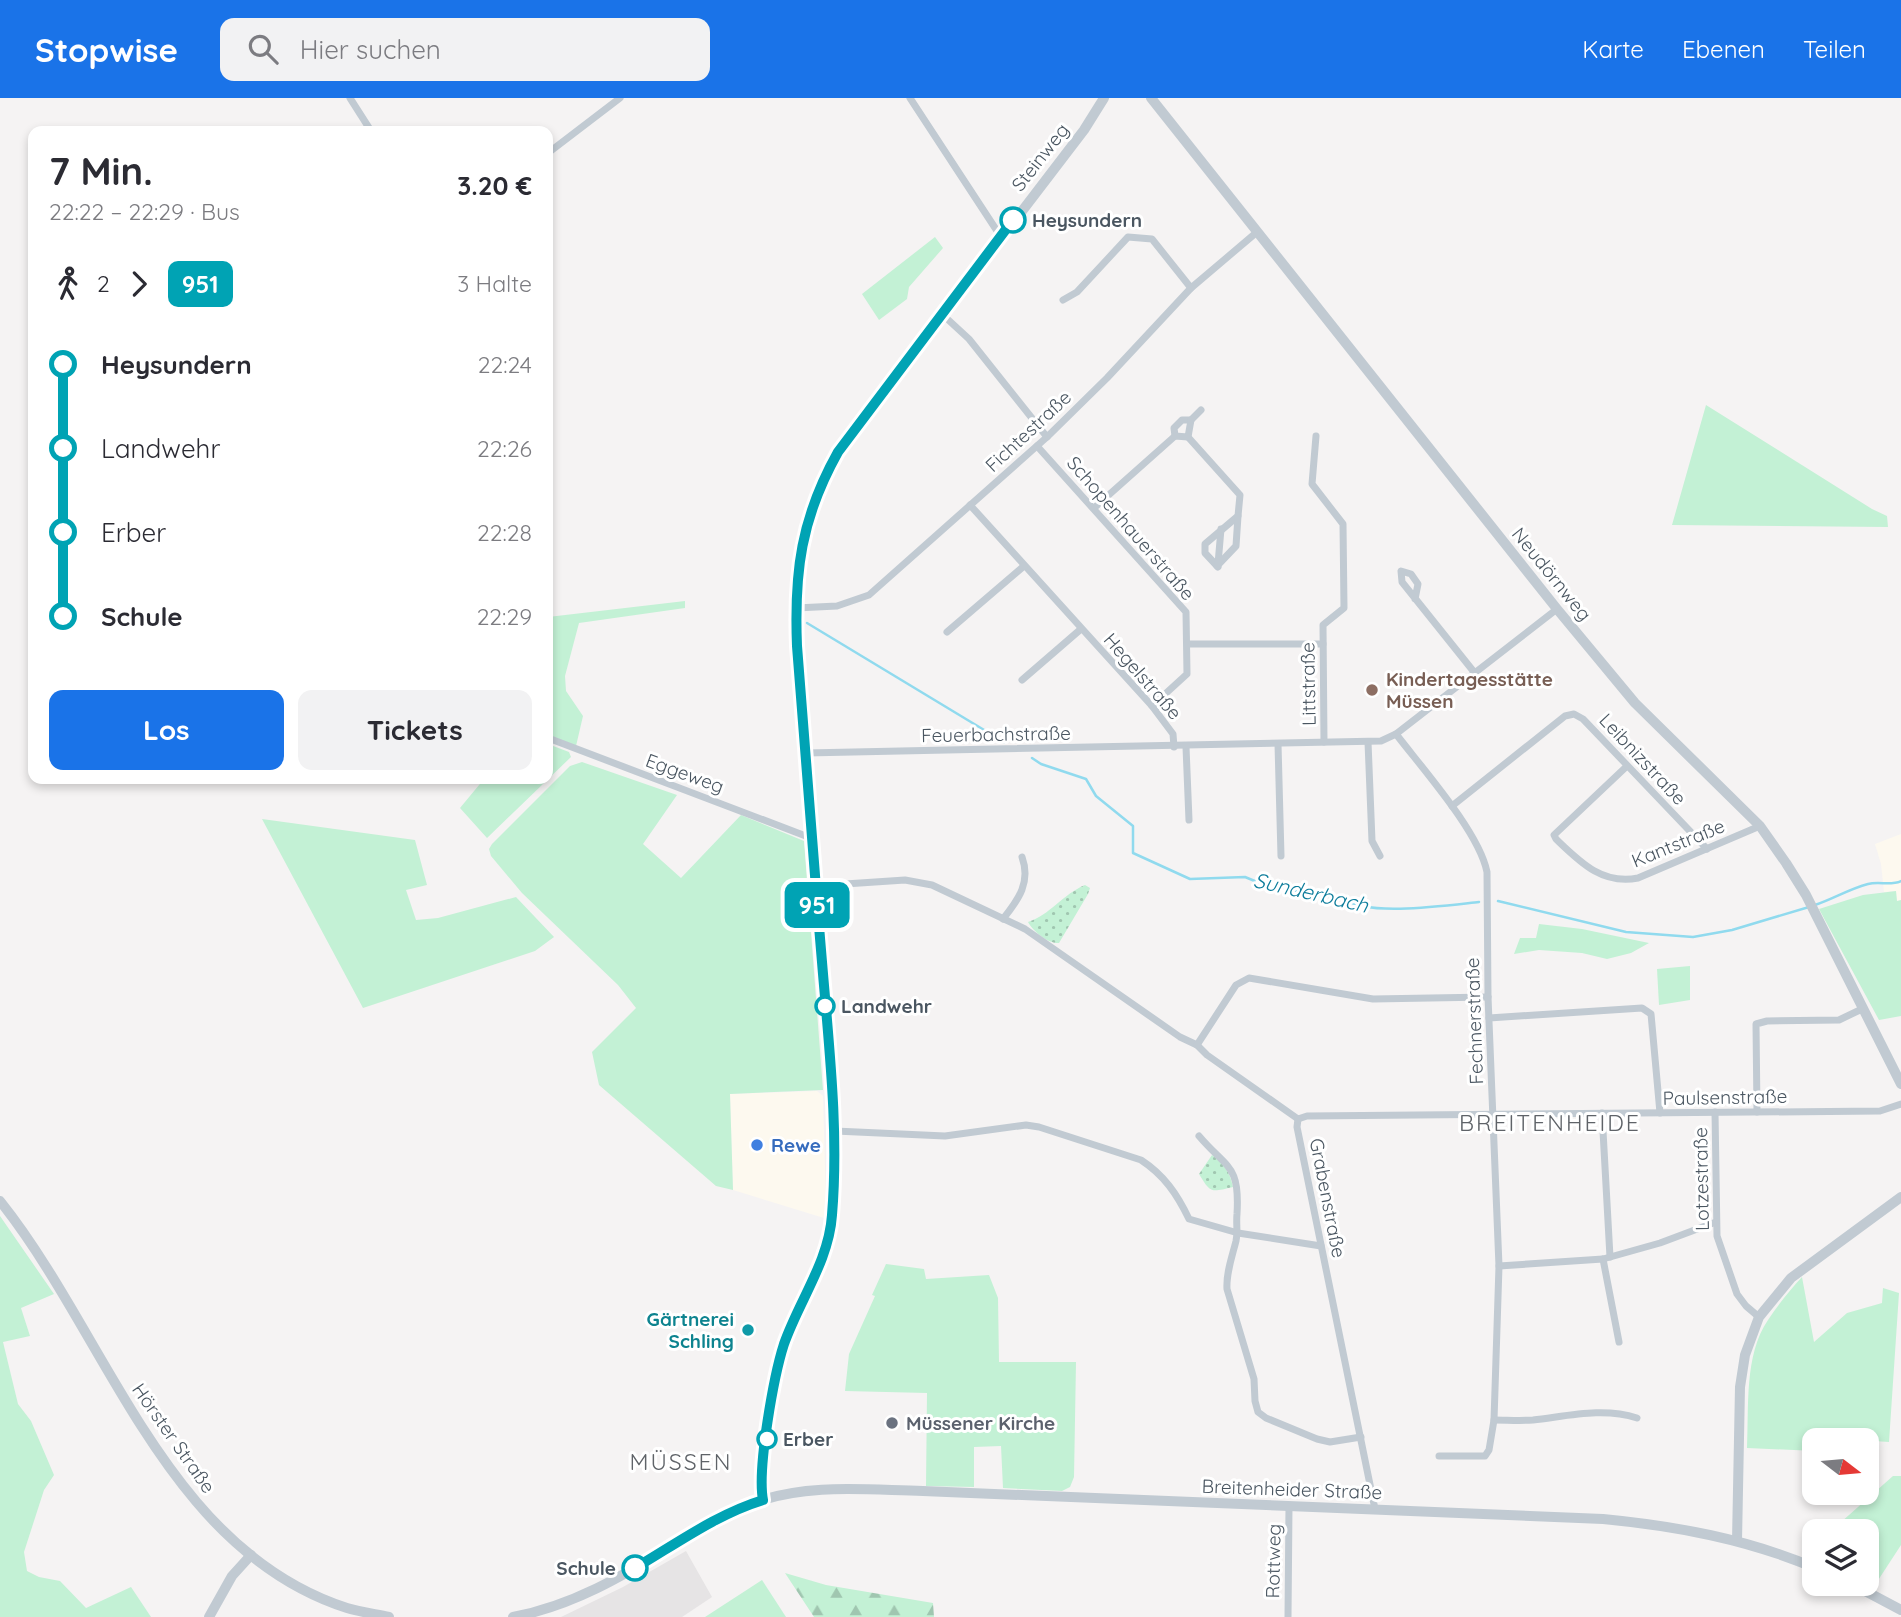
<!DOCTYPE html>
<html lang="de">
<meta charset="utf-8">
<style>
:root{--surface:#fff;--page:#f2f2f3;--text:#2b2b33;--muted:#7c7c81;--accent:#1a73e8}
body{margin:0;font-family:Quicksand,sans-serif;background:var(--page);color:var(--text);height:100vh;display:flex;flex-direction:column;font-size:26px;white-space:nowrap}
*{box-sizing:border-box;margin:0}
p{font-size:23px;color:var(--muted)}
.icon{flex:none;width:38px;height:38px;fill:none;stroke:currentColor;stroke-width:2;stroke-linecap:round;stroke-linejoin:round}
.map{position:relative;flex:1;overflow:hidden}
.sheet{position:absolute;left:28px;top:28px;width:525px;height:658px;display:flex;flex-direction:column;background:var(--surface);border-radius:14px;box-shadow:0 4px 10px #0003}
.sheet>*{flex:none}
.badge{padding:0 14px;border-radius:10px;font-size:24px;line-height:46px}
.needle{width:46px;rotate:106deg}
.tools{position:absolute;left:1802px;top:1330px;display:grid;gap:14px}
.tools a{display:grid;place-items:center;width:77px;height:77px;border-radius:14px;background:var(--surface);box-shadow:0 4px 10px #0003;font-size:35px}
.map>.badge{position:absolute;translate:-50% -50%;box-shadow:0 0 0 4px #fff}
.legs{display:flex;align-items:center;gap:10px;height:77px;padding:0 21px;font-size:23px}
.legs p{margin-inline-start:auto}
.overview{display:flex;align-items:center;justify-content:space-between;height:119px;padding:0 21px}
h1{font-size:38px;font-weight:700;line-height:52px}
.cta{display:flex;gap:14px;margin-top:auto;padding:14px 21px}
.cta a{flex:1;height:80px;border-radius:14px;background:var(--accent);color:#fff;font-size:28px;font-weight:700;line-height:80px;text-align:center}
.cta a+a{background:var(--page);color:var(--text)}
ul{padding:0 21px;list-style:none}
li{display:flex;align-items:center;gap:24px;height:84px;font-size:26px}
li i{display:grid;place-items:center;width:10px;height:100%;margin:0 9px;background:currentColor}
li i::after{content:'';width:18px;height:18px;margin:-9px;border:5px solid;border-radius:50%;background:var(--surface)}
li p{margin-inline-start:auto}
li:first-child i{background:linear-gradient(#0000 50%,currentColor 0)}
li:last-child i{background:linear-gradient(currentColor 50%,#0000 0)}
header{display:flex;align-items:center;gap:42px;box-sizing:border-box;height:98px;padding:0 35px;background:var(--accent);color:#fff}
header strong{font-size:33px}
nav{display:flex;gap:38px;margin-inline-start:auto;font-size:24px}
.search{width:490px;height:63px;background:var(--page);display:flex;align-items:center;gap:18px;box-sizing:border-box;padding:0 24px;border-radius:14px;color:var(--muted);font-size:26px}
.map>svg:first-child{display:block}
.commercial{fill:#fdf9ef}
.education{fill:#e6e4e5}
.grass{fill:#c3f1d5}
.forest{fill:url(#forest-firs)}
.park{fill:url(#park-dots)}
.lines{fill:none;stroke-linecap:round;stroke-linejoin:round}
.stream{stroke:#90daee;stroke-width:2.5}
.minor{stroke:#c1cad2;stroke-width:7}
.tertiary{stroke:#c1cad2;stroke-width:10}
.line-1-casing{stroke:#fff;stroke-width:16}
.line-1{stroke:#00a3b4;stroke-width:10}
.stop-1-dot{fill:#fff;stroke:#00a3b4;stroke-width:3.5}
.education-dot{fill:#8d6e63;stroke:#fff;stroke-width:2.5}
.shop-dot{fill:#3f7fe0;stroke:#fff;stroke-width:2.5}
.culture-dot{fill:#0f9aa8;stroke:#fff;stroke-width:2.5}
.worship-dot{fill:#6b7280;stroke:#fff;stroke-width:2.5}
.labels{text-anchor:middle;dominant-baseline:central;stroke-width:6;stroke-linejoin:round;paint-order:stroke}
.street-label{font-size:19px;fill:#4a5661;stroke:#fff}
.stop-label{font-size:19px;font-weight:bold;fill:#4a5661;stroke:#fff;text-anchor:start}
.education-label{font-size:19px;font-weight:bold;fill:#785e54;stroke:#fff;text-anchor:start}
.shop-label{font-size:19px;font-weight:bold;fill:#366cbe;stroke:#fff;text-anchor:start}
.culture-label{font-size:19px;font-weight:bold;fill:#0d838f;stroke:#fff;text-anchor:end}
.worship-label{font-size:19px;font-weight:bold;fill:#5b616d;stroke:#fff;text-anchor:start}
.water-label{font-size:21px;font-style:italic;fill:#0c7c9b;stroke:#fff}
.quarter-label{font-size:23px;letter-spacing:2px;fill:#5f6368;stroke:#fff}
</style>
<header>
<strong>Stopwise</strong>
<div class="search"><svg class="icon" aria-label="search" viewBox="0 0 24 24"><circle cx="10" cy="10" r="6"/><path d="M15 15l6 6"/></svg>Hier suchen</div>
<nav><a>Karte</a><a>Ebenen</a><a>Teilen</a></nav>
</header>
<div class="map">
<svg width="1901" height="1519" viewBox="0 0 1901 1519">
<defs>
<pattern id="forest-firs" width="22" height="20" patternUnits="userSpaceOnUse" patternTransform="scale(1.75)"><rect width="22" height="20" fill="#c3f1d5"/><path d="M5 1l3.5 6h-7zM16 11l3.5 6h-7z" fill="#a0c6b0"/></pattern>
<pattern id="park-dots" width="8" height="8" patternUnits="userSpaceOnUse" patternTransform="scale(1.75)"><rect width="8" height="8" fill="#c3f1d5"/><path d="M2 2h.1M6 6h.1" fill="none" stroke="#a0c6b0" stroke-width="1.8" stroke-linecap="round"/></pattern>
</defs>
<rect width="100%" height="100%" fill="#f5f3f3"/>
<g class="commercial">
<path d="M1901 736V802L1897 803 1896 793 1884 794 1881 766 1875 746Z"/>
<path d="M817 993 823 998 826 1106 824 1120 733 1092 730 996Z"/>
</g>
<path class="education" d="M686 1453 712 1499 682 1519H561L623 1489Z"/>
<g class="grass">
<path d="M935 139 943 150 909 189 907 201 879 222 862 196Z"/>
<path d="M1706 307 1872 411 1887 418 1888 429 1672 427Z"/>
<path d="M685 503V510L579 525 565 578 566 593 583 618 576 648 548 637V519Z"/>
<path d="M548 646 569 654 571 659 487 740 460 710 484 681H548Z"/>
<path d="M582 664 677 697 643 746 681 780 741 717 804 743 823 992 730 996 733 1092 716 1088 599 987 592 954 636 910 618 887 522 795 491 758 489 751 492 746 570 668Z"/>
<path d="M262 721 415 742 427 787 406 792 416 822 438 820 516 799 554 839 535 853 363 910Z"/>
<path d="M1896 793 1897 803 1901 802V918L1879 922 1819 811 1863 797Z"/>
<path d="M1539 826 1582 831 1649 845 1631 855 1607 861 1582 855 1539 852 1514 856 1520 840H1536Z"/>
<path d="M1690 868V902L1659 907 1657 871Z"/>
<path d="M0 1118 54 1196 21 1210 30 1238 3 1244 18 1306 31 1323 54 1377 44 1392 24 1454 27 1473 39 1479 60 1483 86 1510 131 1489 151 1519H0Z"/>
<path d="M886 1166 924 1171 926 1181 989 1177 998 1200 999 1264H1076L1074 1379 1070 1389 1062 1393 1003 1390 1001 1348 974 1349V1389L926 1388 927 1295 845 1293 849 1256 875 1198 872 1197Z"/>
<path d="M1802 1179 1814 1244 1847 1215 1882 1205 1883 1190 1899 1195 1889 1344 1826 1340 1825 1342H1815V1353L1747 1350C1749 1309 1744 1257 1768 1222 1778 1207 1790 1192 1802 1179Z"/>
<path d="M1893 1378H1901V1447L1873 1490 1864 1486H1867V1433H1831Z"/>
<path d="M762 1482 786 1519H705Z"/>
</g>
<path class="forest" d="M785 1475 826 1487 933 1505 934 1519H814Z"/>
<g class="park">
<path d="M1085 787 1090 790 1088 796 1059 845C1048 846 1033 833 1028 824 1050 817 1063 796 1085 787Z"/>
<path d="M1212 1057C1224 1066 1230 1074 1233 1089 1211 1094 1211 1096 1199 1076Z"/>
</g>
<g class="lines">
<g class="stream">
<path d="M807 525 1004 644"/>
<path d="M1032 660 1041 666 1086 681 1096 698 1133 728V755L1190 781 1245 779 1267 788 1345 801C1366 819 1450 807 1479 804"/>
<path d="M1498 803 1626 834 1693 839 1732 832 1809 809"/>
<path d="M1815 807C1833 801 1849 791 1868 786 1879 783 1891 788 1901 783"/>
</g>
<g class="minor">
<path d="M350 0 371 33"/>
<path d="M910 0 1001 139"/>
<path d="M548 55 620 0"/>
<path d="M1063 202 1077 194 1128 139 1152 141 1191 190"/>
<path d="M943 217 969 241 1047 339"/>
<path d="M1175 338 1174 330 1182 322H1191"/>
<path d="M1316 338 1312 386 1343 426 1344 510 1323 527 1324 644"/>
<path d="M1188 339 1240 397 1238 418 1205 446V455L1218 469"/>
<path d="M1037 348 1186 514 1187 576 1152 608"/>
<path d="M970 407 1152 608 1173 636 1174 649"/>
<path d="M1094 410 1175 338 1188 339 1191 322 1201 312"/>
<path d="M1218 466 1221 431"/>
<path d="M1217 468 1236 448 1238 418"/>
<path d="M1415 501 1418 486 1411 476 1401 473 1402 484 1474 574"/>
<path d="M796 510 837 508 869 497 1047 339 1107 280 1191 190 1257 134"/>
<path d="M947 534 1024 468"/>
<path d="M1187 546H1323"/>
<path d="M1022 582 1081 531"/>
<path d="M1396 636C1422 670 1479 734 1487 774L1488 899 1499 1168 1494 1322 1489 1352 1485 1358H1439"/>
<path d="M548 640 811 740"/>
<path d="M1368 644 1372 743 1380 758"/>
<path d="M1278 646 1281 758"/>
<path d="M1186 649 1189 722"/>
<path d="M806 655 1381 643 1396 636 1557 511"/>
<path d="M1627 668 1554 737 1556 741C1580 764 1602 787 1638 780L1760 728"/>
<path d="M1452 708 1565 618 1574 616 1583 621 1707 751"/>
<path d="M815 788 905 782 932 787 1025 831 1180 939 1197 947 1207 957 1298 1021"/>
<path d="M1003 821C1019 801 1031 784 1022 759"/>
<path d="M1489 920 1642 910 1651 916 1660 1015"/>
<path d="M1197 947 1236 887 1249 880 1373 901 1488 899"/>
<path d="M1715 1014 1717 1138 1737 1196 1746 1208 1759 1219"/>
<path d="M1757 1014 1756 926 1767 923 1839 922 1862 911"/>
<path d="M1602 1015 1610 1159"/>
<path d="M1298 1021 1307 1018 1880 1013 1901 1006"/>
<path d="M1298 1021 1297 1029 1375 1411"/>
<path d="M835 1033 945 1038 1026 1027 1039 1029 1141 1062C1164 1077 1177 1096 1189 1121L1238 1135 1321 1148"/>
<path d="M1199 1038C1227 1071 1240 1066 1237 1116 1236 1126 1238 1134 1236 1143 1232 1159 1226 1175 1227 1191L1254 1281 1255 1303 1258 1314 1266 1320 1317 1341 1330 1344 1361 1339"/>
<path d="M1603 1161 1619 1244"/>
<path d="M1499 1168 1603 1161 1660 1145 1716 1124"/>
<path d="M1494 1322C1507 1322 1520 1323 1533 1322 1568 1318 1603 1309 1637 1320"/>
<path d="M1288 1519 1289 1408"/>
</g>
<g class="tertiary">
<path d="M1151 0 1557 511 1635 605 1760 728 1786 765 1806 797 1901 986"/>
<path d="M0 1103C108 1238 166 1452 347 1510 360 1514 375 1516 389 1519"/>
<path d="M763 1402C758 1371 774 1276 785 1245 800 1203 825 1165 832 1121 843 1046 830 963 824 888 814 775 807 661 797 548 794 476 801 418 838 354L1084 32 1104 0"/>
<path d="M1737 1443 1740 1289 1745 1257 1759 1219 1791 1180 1901 1099"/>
<path d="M1852 1486 1901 1512"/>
<path d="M209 1519 232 1478 251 1457"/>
<path d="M513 1519C572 1508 623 1478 673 1447 699 1432 725 1415 753 1405 808 1385 866 1392 923 1393L1603 1421C1676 1428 1747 1441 1815 1470"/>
</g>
</g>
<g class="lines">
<g class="line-1-casing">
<path id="line-1" d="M635 1470C676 1446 717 1416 763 1402 757 1370 774 1277 784 1246 799 1203 829 1163 832 1117 839 1033 829 949 822 864 813 759 806 654 797 548 794 474 801 420 838 354L1013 122"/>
</g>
<use href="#line-1" class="line-1"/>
</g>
<g class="stop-1-dot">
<circle cx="1013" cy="122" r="12"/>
<circle cx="825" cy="908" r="9"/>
<circle cx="767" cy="1341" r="9"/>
<circle cx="635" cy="1470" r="12"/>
</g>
<circle class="education-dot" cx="1372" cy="592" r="7"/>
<circle class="shop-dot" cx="757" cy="1047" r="7"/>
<circle class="culture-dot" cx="748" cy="1232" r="7"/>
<circle class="worship-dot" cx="892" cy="1325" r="7"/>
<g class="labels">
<g class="street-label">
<text transform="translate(1040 59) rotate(-52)">Steinweg</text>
<text transform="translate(1028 333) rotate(-43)">Fichtestraße</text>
<text transform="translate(1131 430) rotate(49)">Schopenhauerstraße</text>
<text transform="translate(1552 476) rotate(51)">Neudörnweg</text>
<text transform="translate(1143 578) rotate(49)">Hegelstraße</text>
<text transform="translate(1308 586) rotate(-91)">Littstraße</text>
<text transform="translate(996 636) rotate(-1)">Feuerbachstraße</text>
<text transform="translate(1643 661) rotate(47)">Leibnizstraße</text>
<text transform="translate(685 675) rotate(20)">Eggeweg</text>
<text transform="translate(1678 745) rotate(-22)">Kantstraße</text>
<text transform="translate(1474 923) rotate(-92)">Fechnerstraße</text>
<text transform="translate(1725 999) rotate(-1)">Paulsenstraße</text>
<text transform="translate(1701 1081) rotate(-91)">Lotzestraße</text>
<text transform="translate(1328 1100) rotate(79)">Grabenstraße</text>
<text transform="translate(174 1340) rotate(55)">Hörster Straße</text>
<text transform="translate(1292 1391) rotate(2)">Breitenheider Straße</text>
<text transform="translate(1273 1463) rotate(-89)">Rottweg</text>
</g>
<g class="stop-label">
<text x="1032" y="122">Heysundern</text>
<text x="841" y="908">Landwehr</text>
<text x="783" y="1341">Erber</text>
<text x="616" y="1470" text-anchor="end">Schule</text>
</g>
<g class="education-label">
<text x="1386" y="581">Kindertagesstätte<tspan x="1386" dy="22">Müssen</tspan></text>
</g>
<g class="shop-label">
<text x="771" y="1047">Rewe</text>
</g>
<g class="culture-label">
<text x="734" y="1221">Gärtnerei<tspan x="734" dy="22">Schling</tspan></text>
</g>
<g class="worship-label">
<text x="906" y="1325">Müssener Kirche</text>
</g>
<g class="water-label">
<text transform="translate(1311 794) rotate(13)">Sunderbach</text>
</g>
<g class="quarter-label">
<text x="1550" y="1024">BREITENHEIDE</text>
<text x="681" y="1363">MÜSSEN</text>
</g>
</g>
</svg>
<div class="tools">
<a><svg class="needle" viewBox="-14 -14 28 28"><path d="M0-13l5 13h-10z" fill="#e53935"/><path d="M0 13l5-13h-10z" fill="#7c7c81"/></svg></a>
<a><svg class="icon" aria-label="layers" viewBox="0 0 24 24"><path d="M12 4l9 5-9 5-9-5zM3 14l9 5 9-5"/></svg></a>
</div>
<b class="badge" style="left:817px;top:807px;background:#00a3b4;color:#fff">951</b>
<section class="sheet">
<div class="overview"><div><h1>7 Min.</h1><p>22:22 – 22:29 · Bus</p></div><b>3.20 €</b></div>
<div class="legs"><svg class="icon" aria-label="walk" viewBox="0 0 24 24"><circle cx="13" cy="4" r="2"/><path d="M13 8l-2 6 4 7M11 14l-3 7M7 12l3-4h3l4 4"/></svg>2<svg class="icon" aria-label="forward" viewBox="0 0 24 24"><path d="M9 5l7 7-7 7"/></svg><b class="badge" style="background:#00a3b4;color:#fff">951</b><p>3 Halte</p></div>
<ul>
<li><i style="color:#00a3b4"></i><b>Heysundern</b><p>22:24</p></li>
<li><i style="color:#00a3b4"></i><span>Landwehr</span><p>22:26</p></li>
<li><i style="color:#00a3b4"></i><span>Erber</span><p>22:28</p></li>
<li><i style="color:#00a3b4"></i><b>Schule</b><p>22:29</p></li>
</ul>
<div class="cta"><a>Los</a><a>Tickets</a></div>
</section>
</div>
